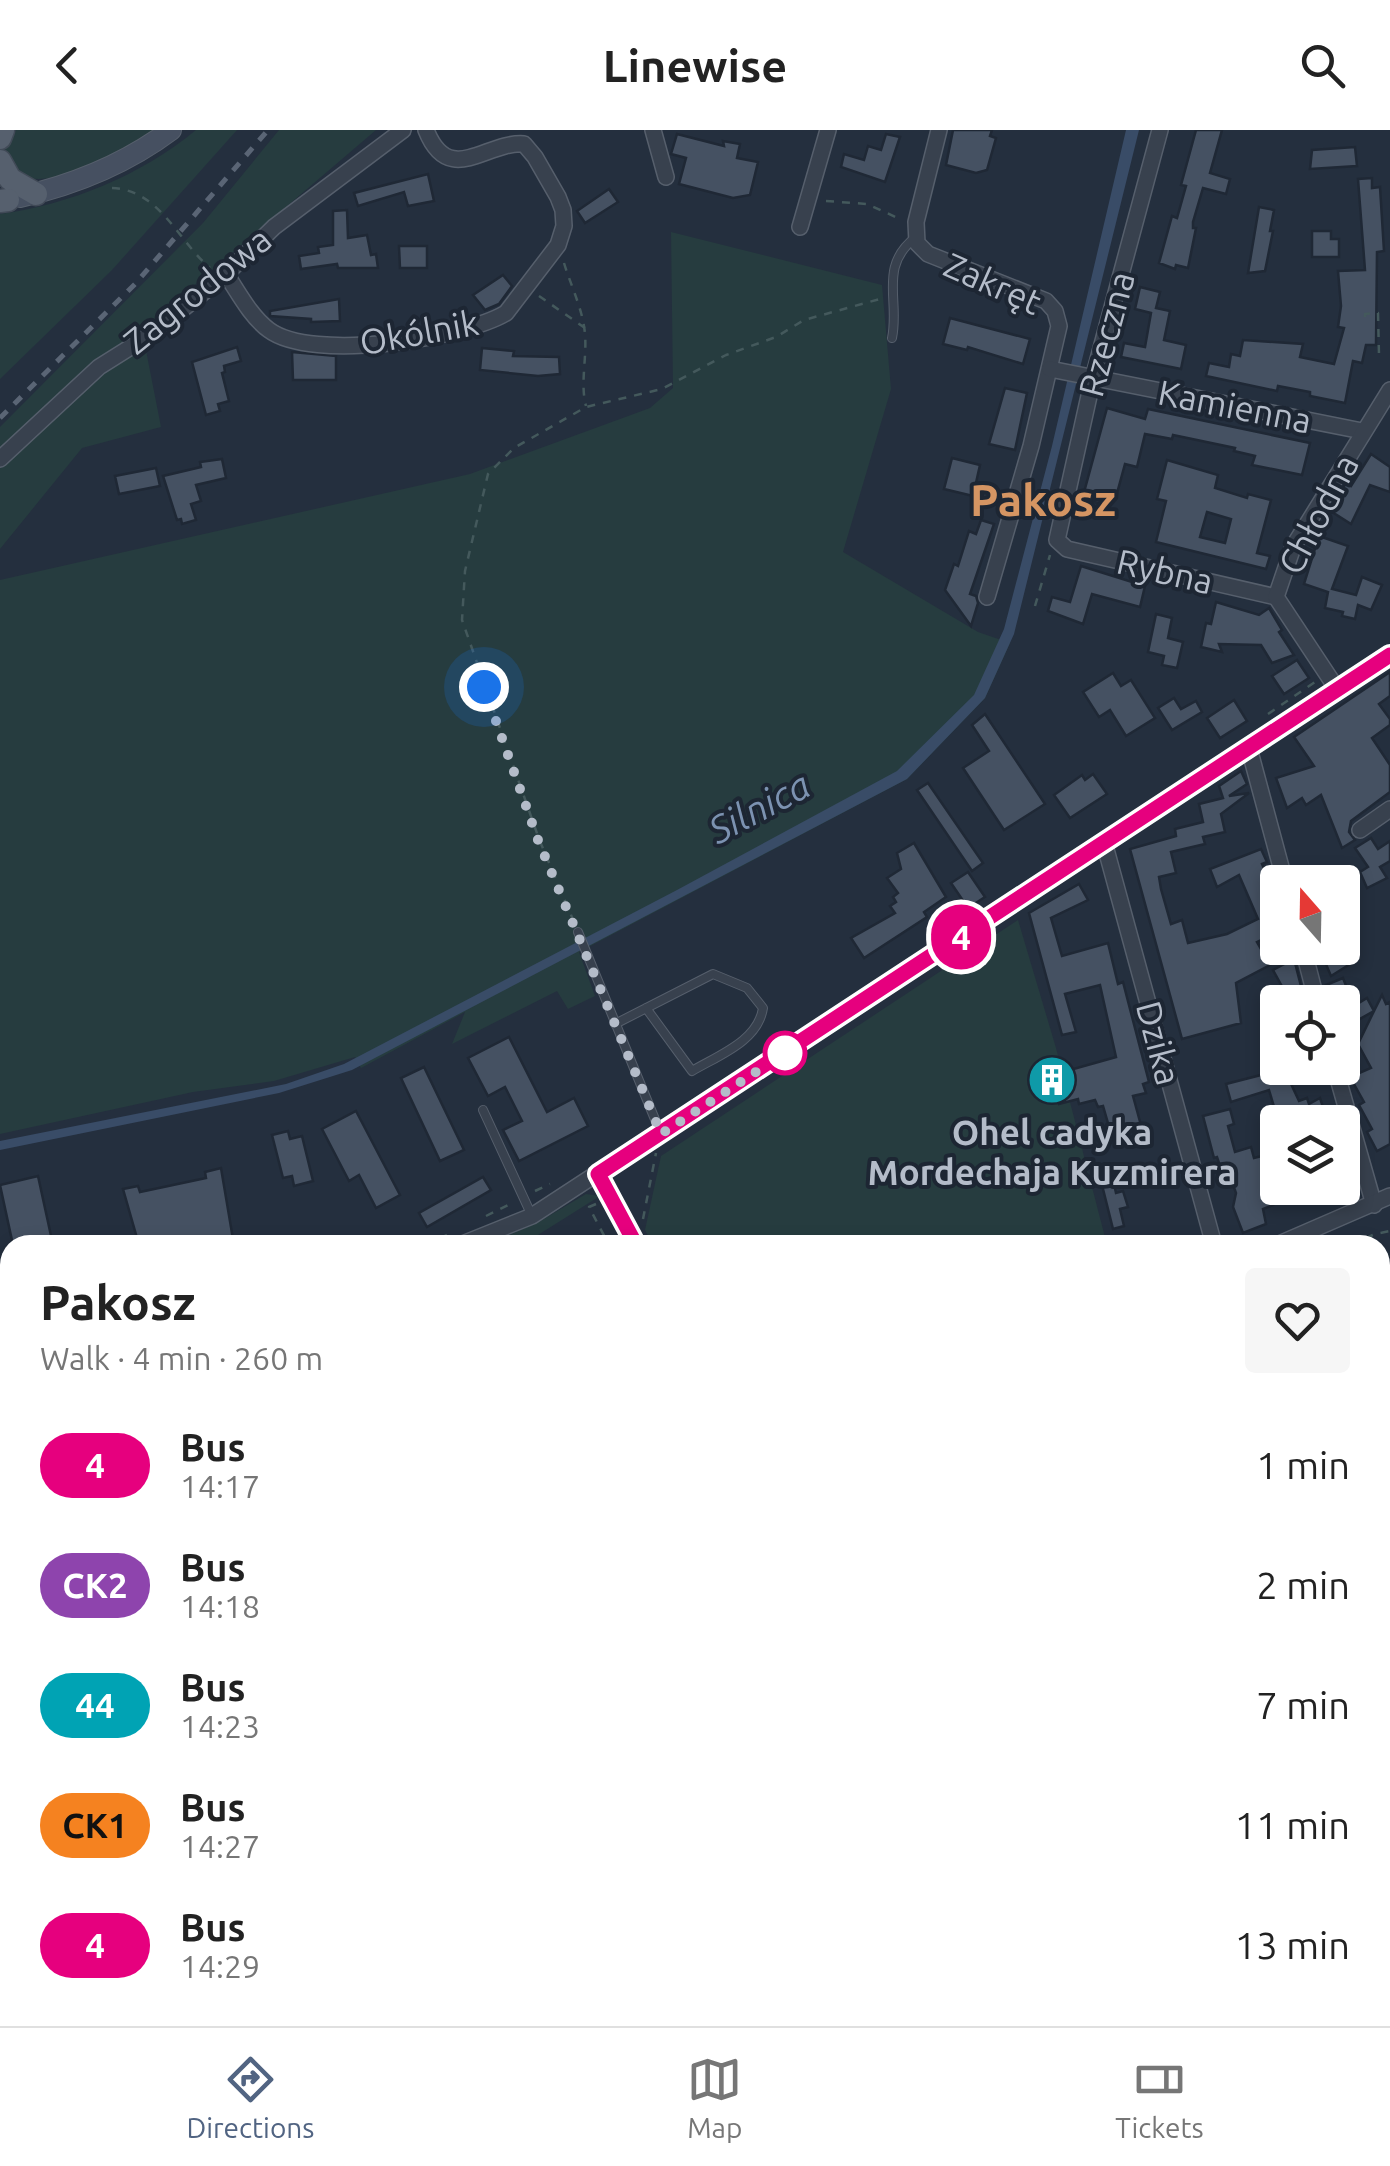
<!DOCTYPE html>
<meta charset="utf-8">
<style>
:root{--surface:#fff;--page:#f6f6f6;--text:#222;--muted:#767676;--line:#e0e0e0;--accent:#516482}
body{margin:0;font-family:Ubuntu,sans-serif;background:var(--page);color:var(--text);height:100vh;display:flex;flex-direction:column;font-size:38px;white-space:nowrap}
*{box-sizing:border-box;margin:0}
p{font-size:32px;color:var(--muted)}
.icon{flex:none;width:55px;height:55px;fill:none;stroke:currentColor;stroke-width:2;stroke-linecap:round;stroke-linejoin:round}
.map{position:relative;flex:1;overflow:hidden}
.details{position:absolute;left:0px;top:1105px;width:1390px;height:792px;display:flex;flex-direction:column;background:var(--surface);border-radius:30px 30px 0 0;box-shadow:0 5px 15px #0003}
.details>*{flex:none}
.badge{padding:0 20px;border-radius:32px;font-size:35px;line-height:65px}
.needle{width:65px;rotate:340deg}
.tools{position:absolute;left:1260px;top:735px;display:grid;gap:20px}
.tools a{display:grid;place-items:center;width:100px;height:100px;border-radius:10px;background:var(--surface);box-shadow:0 5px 15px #0003;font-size:50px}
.you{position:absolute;width:50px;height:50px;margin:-25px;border:8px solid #fff;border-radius:50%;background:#1a73e8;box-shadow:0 0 0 15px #1a73e833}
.map>.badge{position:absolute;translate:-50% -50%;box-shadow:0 0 0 5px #fff}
.round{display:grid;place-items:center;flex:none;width:105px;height:105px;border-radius:10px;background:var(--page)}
.head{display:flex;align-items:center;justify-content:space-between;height:170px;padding:0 40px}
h1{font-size:48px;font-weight:700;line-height:75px}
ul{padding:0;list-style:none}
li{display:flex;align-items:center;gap:30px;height:120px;padding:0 40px}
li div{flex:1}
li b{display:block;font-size:38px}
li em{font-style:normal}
li .badge{min-width:110px;font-weight:700;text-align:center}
header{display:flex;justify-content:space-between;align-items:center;height:130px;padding:0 40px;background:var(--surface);font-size:45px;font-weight:700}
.tab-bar{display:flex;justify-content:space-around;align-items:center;height:140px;border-top:2px solid var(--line);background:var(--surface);font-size:28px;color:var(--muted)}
.tab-bar a{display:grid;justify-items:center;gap:5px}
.tab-bar .current{color:var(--accent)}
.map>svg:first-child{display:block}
.green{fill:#263c3f}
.water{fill:#394c67}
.building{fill:#455162;stroke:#1f2835;stroke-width:2.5;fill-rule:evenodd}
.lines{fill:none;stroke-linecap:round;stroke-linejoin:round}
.lane-casing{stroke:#565f6c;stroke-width:10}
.street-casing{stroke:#565f6c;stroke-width:18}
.secondary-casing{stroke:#565f6c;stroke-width:22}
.primary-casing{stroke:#414a57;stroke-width:25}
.path{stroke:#44595c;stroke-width:2.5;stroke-dasharray:8 8;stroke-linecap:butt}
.lane{stroke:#38414e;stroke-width:8}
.street{stroke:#38414e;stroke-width:15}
.secondary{stroke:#465061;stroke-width:20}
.primary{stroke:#56606e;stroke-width:22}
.rail{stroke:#5a6575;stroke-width:5;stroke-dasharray:10 10;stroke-linecap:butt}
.line-casing{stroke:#fff;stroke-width:22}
.line{stroke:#e6007e;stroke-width:15}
.walk{stroke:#b4bcc9;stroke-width:10;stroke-dasharray:0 18}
.stop-dot{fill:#fff;stroke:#e6007e;stroke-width:5}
.labels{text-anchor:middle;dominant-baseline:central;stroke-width:8;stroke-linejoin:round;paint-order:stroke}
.street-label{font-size:35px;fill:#b4bcc9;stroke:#1d2633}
.poi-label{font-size:35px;font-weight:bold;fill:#b4bcc9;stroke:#1d2633}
.water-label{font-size:38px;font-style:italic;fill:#7c92b1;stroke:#1d2633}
.district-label{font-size:45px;font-weight:bold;fill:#d59563;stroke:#1d2633}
</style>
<header><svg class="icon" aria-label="back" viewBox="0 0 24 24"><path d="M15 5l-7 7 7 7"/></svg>Linewise<svg class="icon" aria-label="search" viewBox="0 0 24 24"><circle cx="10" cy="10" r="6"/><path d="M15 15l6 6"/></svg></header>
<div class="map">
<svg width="1390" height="1896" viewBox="0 0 1390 1896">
<rect width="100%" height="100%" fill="#242f3e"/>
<g class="green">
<path d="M16 0H155C125 18 9 91 5 15L11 13Z"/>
<path d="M196 0H237L112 140 0 249V84C71 74 140 46 196 0Z"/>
<path d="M279 0H376L142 200 161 297 82 318 0 419V297L203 93Z"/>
<path d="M671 102 882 155 891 259 843 422 978 502 1010 513 985 568 907 649 579 822 595 866 568 879 557 861 452 914 465 882 361 938 355 927 274 951 193 962 0 1004V450L470 344 650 278 673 258Z"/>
<path d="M1018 790 1056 918 1107 1115H653L645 1100 661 1026Z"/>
<path d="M586 1064 600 1066 522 1115H486L537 1093Z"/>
<path d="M0 1422 10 1430V1609L0 1611Z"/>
<path d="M1390 1465V1726L1380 1722V1468Z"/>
<path d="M268 1888H384L389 1896H262Z"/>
<path d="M775 1888H951L954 1896H775Z"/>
</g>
<path class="water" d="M1126 0H1139L1014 504 985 568 907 649 352 940 279 963 0 1020V1011L286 954 344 934 677 760 897 641 974 565 1004 499 1052 316Z"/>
<g class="building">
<path d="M953 0H992L990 6 996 8 987 40 976 43 946 35Z"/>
<path d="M1196 0H1222L1210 43 1230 49 1226 64 1203 58 1193 92V98H1196L1188 138 1176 135 1175 139 1159 133 1172 86 1177 88 1186 56 1181 55Z"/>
<path d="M677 4 724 16 723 11 740 14 737 28 758 32 750 65 733 68 679 54 686 28 671 24Z"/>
<path d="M886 4 900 7 885 52 841 37 844 24 864 30 868 16 881 20Z"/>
<path d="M1355 17 1357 36 1310 39 1312 20Z"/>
<path d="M428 44 434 71 408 76 404 62 358 76 354 63Z"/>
<path d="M1372 48V58L1380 57 1384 121 1377 122 1376 215H1366L1362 233 1353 231 1345 273 1310 266V262L1278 256 1277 261 1206 246 1209 233 1229 237 1231 224 1240 226 1243 210 1303 214 1300 227 1334 234 1344 198 1338 197 1341 176 1338 141 1365 140 1358 49Z"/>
<path d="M609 59 618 72 585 93 577 81Z"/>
<path d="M1259 77 1274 80 1270 101H1273L1265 141 1248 143Z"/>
<path d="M347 80 348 108 367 105 371 125 376 124 378 138H338L337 134 301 139 299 126 319 123 318 117 333 115V81Z"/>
<path d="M1312 101H1331V109H1339V127H1312Z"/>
<path d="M399 116H427V138H400Z"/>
<path d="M503 145 512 156 499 174 485 180 473 165Z"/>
<path d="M1140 157 1160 162 1156 178 1170 181 1164 210 1186 215 1181 239 1121 227 1124 213 1145 217 1151 183 1135 179Z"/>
<path d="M339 169 340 191 311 192V189L270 186V181Z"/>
<path d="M950 188 1030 209 1023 234 968 217 967 220 943 214Z"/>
<path d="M237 217 241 231 224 236 225 242 222 243 229 271 218 274 220 281 206 285 192 232Z"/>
<path d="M482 218 514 221 513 226 559 227 560 244 538 246 480 240Z"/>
<path d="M292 222 336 226V250H293Z"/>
<path d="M1005 258 1027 263 1015 320 989 314Z"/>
<path d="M1107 278 1145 289 1148 279 1310 313 1302 345 1252 335 1255 326 1234 321 1235 318 1173 305 1172 309 1145 304 1137 337 1125 334 1116 367 1108 365 1105 375 1090 371 1083 366Z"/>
<path d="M1371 324 1390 337V362L1370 355 1351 394 1329 380 1346 353 1351 356Z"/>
<path d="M952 328 980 335 973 366 944 359Z"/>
<path d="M222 329 226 348 196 355 201 371 191 374 196 390 182 394 181 389 177 390 163 346 201 337 200 332Z"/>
<path d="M1167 330 1218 345 1215 358 1247 368 1248 364 1271 370 1257 423 1270 426 1266 439 1156 412 1166 371 1157 369ZM1207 382 1231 389 1225 413 1200 407Z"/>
<path d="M156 338 160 356 119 364 115 346Z"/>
<path d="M981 390 994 394 970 464 976 466 978 473 971 496 945 460 954 434 958 436 969 401 976 404Z"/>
<path d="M1319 406 1348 416 1332 459 1356 465 1362 447 1382 455 1371 480 1358 475 1355 489 1342 486 1343 482 1325 478 1328 462 1304 454Z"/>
<path d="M1081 436 1145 456 1140 477 1092 464 1083 494 1048 481 1052 467 1070 472Z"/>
<path d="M1216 472 1259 485 1269 478 1282 500 1279 502 1294 525 1272 533 1261 515 1219 514 1222 522 1201 517 1206 493 1211 494Z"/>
<path d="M1156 484 1172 488 1168 508 1183 512 1177 538 1162 535 1164 526 1148 522Z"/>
<path d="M1297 530 1309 548 1284 564 1272 546Z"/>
<path d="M1390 542V566L1379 574 1390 589V595L1372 608 1390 635V662L1351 691 1349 702 1355 710 1342 718 1321 665 1306 675 1302 668 1287 678 1276 648 1314 636 1294 607Z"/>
<path d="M1113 543 1121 556 1131 550 1155 588 1126 606 1110 580 1099 587 1083 562Z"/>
<path d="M1174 568 1181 579 1196 571 1202 582 1172 600 1158 578Z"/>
<path d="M1234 570 1247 591 1220 608 1207 588Z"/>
<path d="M985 584 1045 674 1004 700 963 638 989 621 972 595Z"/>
<path d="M1241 641 1247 654 1229 666 1249 663 1221 684 1225 702 1203 707 1205 714 1171 722 1176 743 1159 747 1161 759 1171 794 1182 790 1188 813 1227 804 1258 789 1239 745 1217 757 1210 739 1261 719 1267 732 1262 734 1278 771V802L1257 812 1270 835 1236 853 1241 893 1182 909 1130 719 1176 706 1175 699 1203 692 1199 674 1223 668 1219 656Z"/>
<path d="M1093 644 1107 664 1070 688 1054 665 1082 645 1085 650Z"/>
<path d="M928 653 983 733 972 741 917 660Z"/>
<path d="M1371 708 1378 719 1390 711V731L1380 737 1387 748 1367 758 1360 742 1368 737 1355 718Z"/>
<path d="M914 713 946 767 924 782 927 787 864 828 851 808 895 783 890 776 896 772 893 767 898 763 887 748 901 739 897 723Z"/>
<path d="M968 742 985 767 968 778 951 753Z"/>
<path d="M1079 754 1088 770 1051 788 1062 826 1108 813 1118 854 1123 852 1149 952 1143 954 1146 963 1133 966 1142 999 1112 1007 1103 976 1098 977 1095 970 1079 974 1078 969 1059 974 1055 960 1042 963 1036 940 1061 934 1063 942 1116 927 1100 855 1065 864 1076 902 1062 905 1029 783Z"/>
<path d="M1347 814 1355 831 1331 846 1322 825Z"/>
<path d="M1294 829 1303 864 1290 871 1273 840Z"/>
<path d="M1343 848 1354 876 1367 868 1374 881 1382 865 1386 874 1390 872V1014L1377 1021 1367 1002 1372 999 1359 975 1364 972 1350 947 1371 938 1358 914 1374 881 1342 899V866L1332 870 1326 855Z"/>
<path d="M509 907 547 982 574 968 588 996 519 1031 503 1000 522 991 505 957 488 966 468 928Z"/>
<path d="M424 937 464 1020 440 1031 401 948Z"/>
<path d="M1284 939 1299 971 1307 968 1309 974 1320 968 1328 992H1293L1289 984 1278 990 1269 960 1231 972 1226 954Z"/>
<path d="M1230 979 1234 994 1228 996 1235 1022 1251 1017 1254 1028 1278 1022V1063L1269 1066 1273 1075 1263 1079 1266 1094 1243 1103 1233 1077 1236 1063 1227 1037 1221 1039 1217 1027 1214 1028 1203 986Z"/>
<path d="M356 981 400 1065 376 1078 359 1045 349 1051 322 999Z"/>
<path d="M288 1001 290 1009 302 1006 313 1051 294 1056 292 1046 283 1048 272 1005Z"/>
<path d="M1110 1036 1116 1063 1123 1061 1128 1077 1120 1079 1124 1096 1113 1099 1098 1039Z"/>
<path d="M221 1038 234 1115H139L123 1059 138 1056 140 1062 206 1048 205 1042Z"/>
<path d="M38 1046 53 1115H13L0 1055Z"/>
<path d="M483 1047 491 1060 427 1097 419 1083Z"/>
</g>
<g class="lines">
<g class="lane-casing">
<g id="lane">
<path d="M892 208C900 170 878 136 916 107"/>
<path d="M578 802 661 1004"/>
<path d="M615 894 713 844 747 858 763 878C758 911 719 925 692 941L646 878"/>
<path d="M483 980 532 1086"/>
<path d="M1380 1388 1390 1386"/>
<path d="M1084 1888 1085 1896"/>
<path d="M0 1890 10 1858"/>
<path d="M542 1896 544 1888"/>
</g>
</g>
<g class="street-casing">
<g id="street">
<path d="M653 0 666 47"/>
<path d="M939 0 916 92 917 113 928 124 1046 171 1055 181 1059 196 1031 316 987 467"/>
<path d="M1160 0 1093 248 1057 410 1067 419 1276 467"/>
<path d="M800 97 828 0"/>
<path d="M226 144C238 162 251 187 269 200 312 232 462 209 506 183L558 115 564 96 563 80 558 67 535 27 524 14C486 11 449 58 426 0"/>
<path d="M1050 239 1362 301"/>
<path d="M0 329 99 237 153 203 226 144 274 97 403 0"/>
<path d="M1337 559 1276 467 1293 417 1390 260"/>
<path d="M1249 618 1285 752"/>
<path d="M1360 700 1390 679"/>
<path d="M1104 712 1214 1115"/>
<path d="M1303 818 1317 872"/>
<path d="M1335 938 1374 1075"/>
<path d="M599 1044 636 1115"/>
<path d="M460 1115 532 1086 1390 525"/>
<path d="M1277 1115 1390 1066"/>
<path d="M0 1219 10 1217"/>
<path d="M1380 1765 1390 1769"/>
<path d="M971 1888 972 1896"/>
<path d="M223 1896 225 1888"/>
<path d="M1204 1896 1207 1888"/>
</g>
</g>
<g class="secondary-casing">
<path id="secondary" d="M20 67C73 55 127 33 171 0"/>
</g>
<g class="primary-casing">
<g id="primary">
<path d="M0 8 3 0"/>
<path d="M0 31 10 49 36 64"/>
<path d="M0 71 8 70"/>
</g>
</g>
<g class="path">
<path d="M112 58C160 60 178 111 210 138"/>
<path d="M826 71 867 74 900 89"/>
<path d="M564 133C571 156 583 180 585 204 587 228 580 254 586 276"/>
<path d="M539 166 585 198"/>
<path d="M1365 187V184L1378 183 1379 225"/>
<path d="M1035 476 1050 425"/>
<path d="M1268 584 1315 552"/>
<path d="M574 792 539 709 462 490 465 441 488 344 514 318 586 277 662 259 726 225 776 207 804 190 880 169"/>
<path d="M535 1061 550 1054"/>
<path d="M596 1074 589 1077 609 1115"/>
<path d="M486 1086 510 1074"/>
<path d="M643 1089 656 1023"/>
<path d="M426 1115 447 1105"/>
<path d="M1250 1115 1260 1111"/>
<path d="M1351 1115 1375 1104 1390 1101"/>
<path d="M1380 1495 1390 1487"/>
<path d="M1380 1715 1390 1718"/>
</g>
<use href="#lane" class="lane"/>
<use href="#street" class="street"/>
<use href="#secondary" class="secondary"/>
<use href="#primary" class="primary"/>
<path class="rail" d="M0 288 135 154 268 0"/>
</g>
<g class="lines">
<g class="line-casing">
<path id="line" d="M636 1115 598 1044 1390 525"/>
</g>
<use href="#line" class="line"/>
<path class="walk" d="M484 557 538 710 661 1004 788 921 785 923"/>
</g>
<defs>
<g id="building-disc" transform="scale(2.5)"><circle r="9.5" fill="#0f9aa8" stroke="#1d2633"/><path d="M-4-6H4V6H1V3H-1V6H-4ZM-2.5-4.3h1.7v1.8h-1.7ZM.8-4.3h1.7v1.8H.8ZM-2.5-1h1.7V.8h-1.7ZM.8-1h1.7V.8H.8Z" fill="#fff"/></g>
</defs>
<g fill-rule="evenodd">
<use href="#building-disc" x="1052" y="950"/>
</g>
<circle class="stop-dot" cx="785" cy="923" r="20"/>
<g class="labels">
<g class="street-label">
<text transform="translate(993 153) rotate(24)">Zakręt</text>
<text transform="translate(197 160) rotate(-39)">Zagrodowa</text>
<text transform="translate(419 202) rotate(-10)">Okólnik</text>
<text transform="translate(1106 204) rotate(-75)">Rzeczna</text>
<text transform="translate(1235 276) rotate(11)">Kamienna</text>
<text transform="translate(1318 384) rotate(-62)">Chłodna</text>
<text transform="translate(1165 441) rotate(13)">Rybna</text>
<text transform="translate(1159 913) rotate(75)">Dzika</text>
</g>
<g class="poi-label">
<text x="1052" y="1002">Ohel cadyka<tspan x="1052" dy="40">Mordechaja Kuzmirera</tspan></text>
</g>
<g class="water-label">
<text transform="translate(759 677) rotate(-28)">Silnica</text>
</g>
<g class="district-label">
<text x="1043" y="369">Pakosz</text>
</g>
</g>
</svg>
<div class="tools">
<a><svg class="needle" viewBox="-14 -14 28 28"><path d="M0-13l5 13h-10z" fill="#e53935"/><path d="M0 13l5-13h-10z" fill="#767676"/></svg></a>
<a><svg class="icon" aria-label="locate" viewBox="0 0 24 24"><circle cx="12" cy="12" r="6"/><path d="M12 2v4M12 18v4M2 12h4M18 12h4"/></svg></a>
<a><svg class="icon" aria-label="layers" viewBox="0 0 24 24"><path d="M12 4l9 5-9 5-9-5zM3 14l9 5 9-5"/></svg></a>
</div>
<div class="you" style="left:484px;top:557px"></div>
<b class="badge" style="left:961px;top:807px;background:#e6007e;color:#fff">4</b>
<section class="details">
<div class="head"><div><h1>Pakosz</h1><p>Walk · 4 min · 260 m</p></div><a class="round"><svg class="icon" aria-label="heart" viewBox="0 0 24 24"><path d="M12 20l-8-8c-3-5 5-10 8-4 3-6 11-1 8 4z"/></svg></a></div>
<ul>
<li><span class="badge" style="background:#e6007e;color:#fff">4</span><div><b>Bus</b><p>14:17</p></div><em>1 min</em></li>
<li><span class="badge" style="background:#8e44ad;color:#fff">CK2</span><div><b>Bus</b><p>14:18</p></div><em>2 min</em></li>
<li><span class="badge" style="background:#00a3b4;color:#fff">44</span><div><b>Bus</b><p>14:23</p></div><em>7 min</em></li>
<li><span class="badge" style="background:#f58220;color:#111">CK1</span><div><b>Bus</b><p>14:27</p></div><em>11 min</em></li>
<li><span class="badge" style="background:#e6007e;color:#fff">4</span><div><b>Bus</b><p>14:29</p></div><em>13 min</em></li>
</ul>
</section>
</div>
<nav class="tab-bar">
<a class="current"><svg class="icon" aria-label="directions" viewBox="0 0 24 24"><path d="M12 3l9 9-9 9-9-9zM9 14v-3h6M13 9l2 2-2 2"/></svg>Directions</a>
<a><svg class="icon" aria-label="map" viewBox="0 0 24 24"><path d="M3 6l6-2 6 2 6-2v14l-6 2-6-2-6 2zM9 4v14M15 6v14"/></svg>Map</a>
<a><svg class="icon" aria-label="tickets" viewBox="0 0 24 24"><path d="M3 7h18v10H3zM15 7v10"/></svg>Tickets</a>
</nav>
